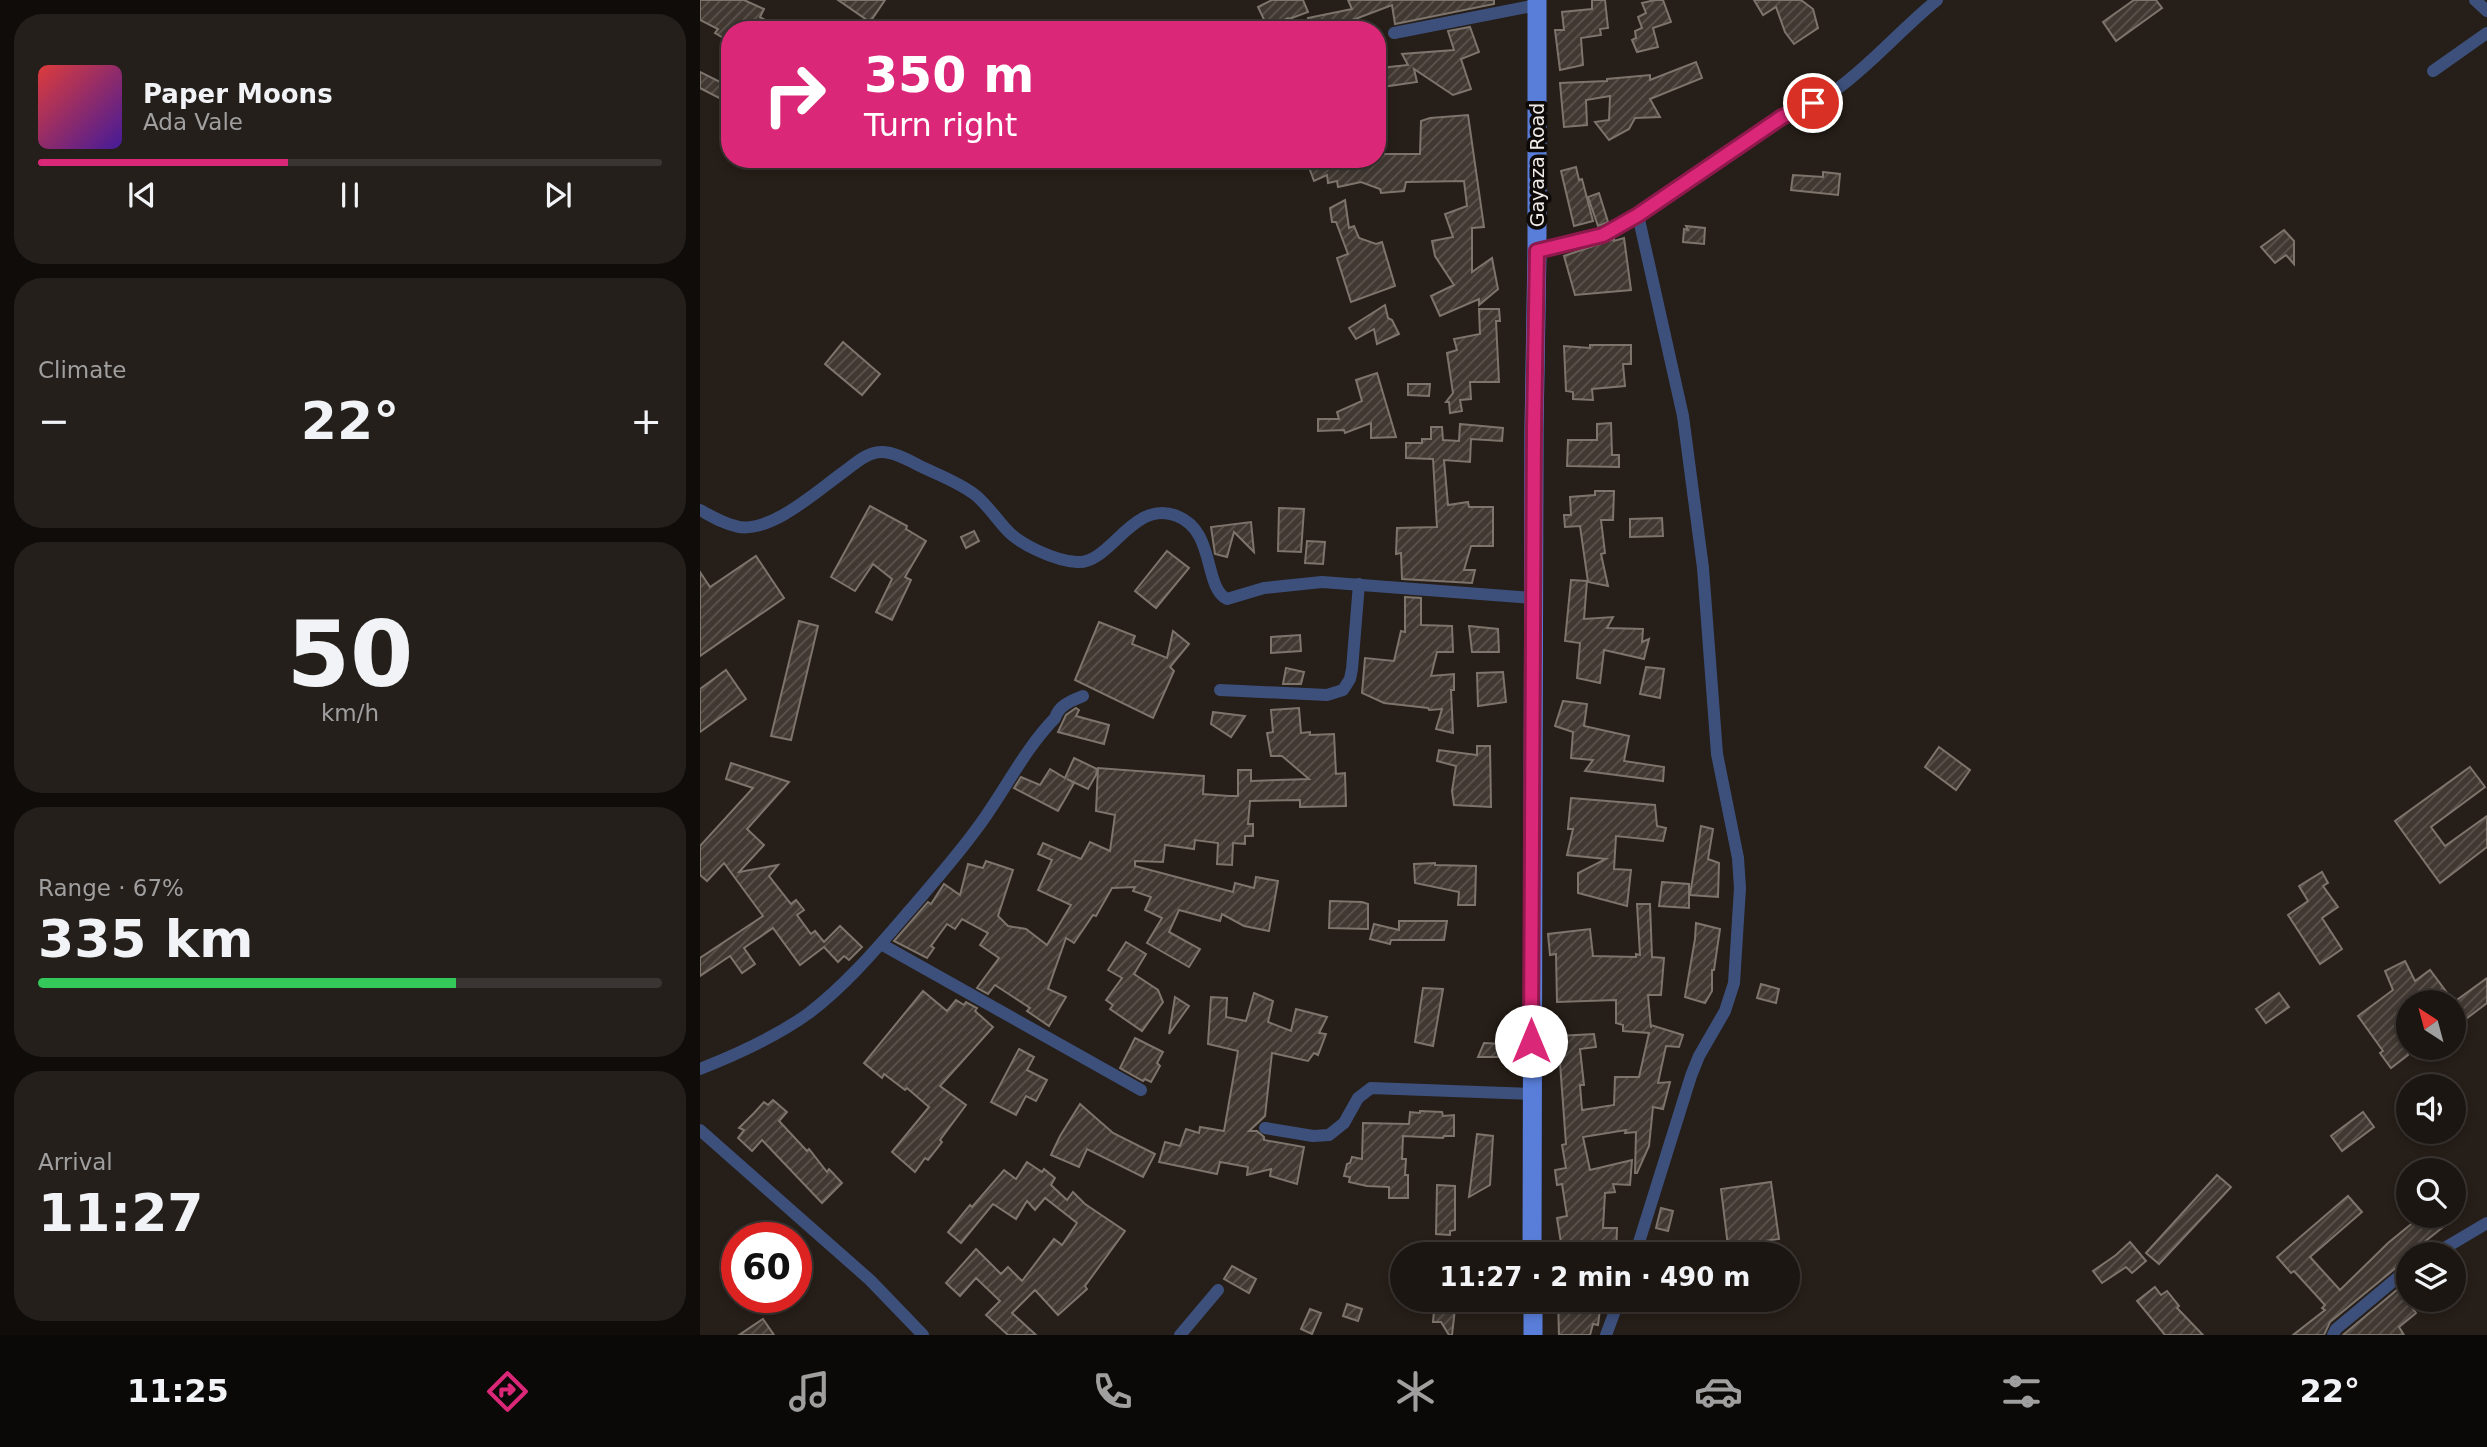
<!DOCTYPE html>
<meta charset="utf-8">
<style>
:root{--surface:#1c1612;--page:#251f1b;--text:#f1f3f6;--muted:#a09f9f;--line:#3a3532;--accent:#db2777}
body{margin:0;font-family:"DejaVu Sans",sans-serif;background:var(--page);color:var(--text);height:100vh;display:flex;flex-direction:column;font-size:26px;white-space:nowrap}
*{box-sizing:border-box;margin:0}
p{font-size:23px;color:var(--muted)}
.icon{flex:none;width:38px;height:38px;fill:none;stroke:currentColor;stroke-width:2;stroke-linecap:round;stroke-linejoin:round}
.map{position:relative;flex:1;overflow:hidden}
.sheet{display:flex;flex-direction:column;gap:14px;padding:14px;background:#0f0c0a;width:700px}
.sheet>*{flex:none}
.banner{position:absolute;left:21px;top:21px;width:665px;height:147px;border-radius:28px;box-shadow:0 4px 10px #0003,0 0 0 2px var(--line);background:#db2777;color:#fff;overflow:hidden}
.needle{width:46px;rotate:324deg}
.buttons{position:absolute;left:1696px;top:990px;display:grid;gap:14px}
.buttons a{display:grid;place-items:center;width:70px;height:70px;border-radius:50%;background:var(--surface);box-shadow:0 4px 10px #0003,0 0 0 2px var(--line);font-size:35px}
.speed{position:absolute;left:21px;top:1222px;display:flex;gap:14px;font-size:35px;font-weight:700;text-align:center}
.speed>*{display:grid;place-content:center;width:91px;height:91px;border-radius:50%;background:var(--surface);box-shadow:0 4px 10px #0003,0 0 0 2px var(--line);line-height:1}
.speed .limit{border:10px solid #d22;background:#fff;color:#111}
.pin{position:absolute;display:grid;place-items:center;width:60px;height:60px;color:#fff;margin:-30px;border:4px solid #fff;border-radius:50%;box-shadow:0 2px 7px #0007}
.me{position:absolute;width:77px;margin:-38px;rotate:0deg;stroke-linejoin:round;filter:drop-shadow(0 0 5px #0008)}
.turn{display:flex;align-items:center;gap:24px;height:147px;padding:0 28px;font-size:32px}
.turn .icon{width:91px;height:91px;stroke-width:2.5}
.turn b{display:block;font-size:49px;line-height:60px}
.big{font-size:52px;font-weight:700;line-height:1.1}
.sheet .tile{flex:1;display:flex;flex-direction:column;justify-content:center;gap:10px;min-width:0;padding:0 24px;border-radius:28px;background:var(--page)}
.sheet .dial{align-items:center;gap:0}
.dial b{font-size:91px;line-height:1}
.song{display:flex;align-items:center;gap:21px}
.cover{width:84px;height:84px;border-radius:10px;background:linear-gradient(135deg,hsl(0 70% 55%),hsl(260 70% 35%))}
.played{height:7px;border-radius:4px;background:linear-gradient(90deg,var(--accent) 40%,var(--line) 40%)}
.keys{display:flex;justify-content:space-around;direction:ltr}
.heat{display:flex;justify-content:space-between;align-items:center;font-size:38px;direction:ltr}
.charge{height:10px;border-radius:5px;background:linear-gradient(90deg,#34c759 67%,var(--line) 0)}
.trip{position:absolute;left:690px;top:1242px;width:410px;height:70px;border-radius:35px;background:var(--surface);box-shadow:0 4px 10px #0003,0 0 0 2px var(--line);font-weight:700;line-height:70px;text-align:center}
.tabs{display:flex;height:112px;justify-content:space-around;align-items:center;background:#0b0907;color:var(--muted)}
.tabs .icon{width:49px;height:49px}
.tabs .selected{color:var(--accent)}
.tabs b{font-size:32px;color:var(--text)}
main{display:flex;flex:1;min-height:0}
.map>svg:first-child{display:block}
.building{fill:url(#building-hatch);stroke:#7d746c;stroke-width:2}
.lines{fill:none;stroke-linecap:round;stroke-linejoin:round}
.street{stroke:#3d507c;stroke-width:12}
.primary{stroke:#597ed9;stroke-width:19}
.route-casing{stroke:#8e194d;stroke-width:18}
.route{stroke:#db2777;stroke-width:12}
.labels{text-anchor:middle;stroke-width:7;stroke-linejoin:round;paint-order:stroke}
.street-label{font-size:19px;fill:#f0ebe6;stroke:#0c0907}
</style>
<main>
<section class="sheet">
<div class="tile">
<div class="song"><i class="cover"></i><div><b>Paper Moons</b><p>Ada Vale</p></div></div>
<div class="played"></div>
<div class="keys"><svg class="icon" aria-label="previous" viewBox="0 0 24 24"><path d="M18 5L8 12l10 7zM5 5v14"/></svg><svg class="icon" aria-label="pause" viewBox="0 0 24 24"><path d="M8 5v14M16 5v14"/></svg><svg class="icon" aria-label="next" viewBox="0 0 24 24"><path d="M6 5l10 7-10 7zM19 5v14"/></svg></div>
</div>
<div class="tile"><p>Climate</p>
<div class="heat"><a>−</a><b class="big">22°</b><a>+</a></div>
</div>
<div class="tile dial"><b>50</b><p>km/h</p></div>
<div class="tile"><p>Range · 67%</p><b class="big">335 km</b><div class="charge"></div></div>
<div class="tile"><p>Arrival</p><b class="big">11:27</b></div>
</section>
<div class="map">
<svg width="1787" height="1335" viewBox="0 0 1787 1335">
<defs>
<pattern id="building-hatch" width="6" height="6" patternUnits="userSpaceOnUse" patternTransform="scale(1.75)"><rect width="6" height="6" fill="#403831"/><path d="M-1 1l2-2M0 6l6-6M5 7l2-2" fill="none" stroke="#5c554f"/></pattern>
</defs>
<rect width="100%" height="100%" fill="#261e18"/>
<!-- building -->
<g class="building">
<polygon points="0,0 44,0 64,9 60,17 82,30 30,30 30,42 15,33 18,29 0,20"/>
<polygon points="138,0 185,0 170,22"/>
<polygon points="572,0 603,0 608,12 589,19 588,18 568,28 558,7"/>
<polygon points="648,0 794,0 794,4 695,24 692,5 650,21 652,30 611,30 608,18 652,9"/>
<polygon points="892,0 905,0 908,28 900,29 901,35 881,38 883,65 860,70 855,30 864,30 862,12 892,9"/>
<polygon points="955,0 963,0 971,22 953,28 958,47 937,52 932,40 936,38 935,31 942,28 938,17 946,13 942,3"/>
<polygon points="1054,0 1101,0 1113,9 1118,28 1094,44 1085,32 1076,7 1063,15"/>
<polygon points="1434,0 1456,0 1462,8 1416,41 1403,22"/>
<polygon points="770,27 779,52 761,59 771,89 753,95 714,69 717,82 682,87 680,68 708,65 702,54 754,50 748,31"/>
<polygon points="996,62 1002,78 950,99 960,117 935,118 929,129 909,140 895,122 909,120 910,96 886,100 887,125 864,127 860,83 907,81 907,79 950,75 950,80"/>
<polygon points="0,72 28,86 21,99 0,88"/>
<polygon points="768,115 784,227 772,228 772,272 792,258 798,289 779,305 779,299 740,316 731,296 754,285 735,256 732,241 753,237 745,214 767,206 764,181 706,182 704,191 681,193 680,189 661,182 638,187 637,181 628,183 627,175 614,181 606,159 677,159 677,154 720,154 721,121 730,118"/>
<polygon points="876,167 879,180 882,179 893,221 874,226 861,171"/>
<polygon points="1123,172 1140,174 1138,195 1091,190 1093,175 1123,177"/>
<polygon points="899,193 908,222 898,226 888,197"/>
<polygon points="645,200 649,228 654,226 659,238 676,244 682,242 695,286 651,302 637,258 648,254 636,222 632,222 630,208"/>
<polygon points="986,226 1005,228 1004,244 983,242 984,229 988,230"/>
<polygon points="1584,230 1594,241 1594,264 1586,255 1575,263 1561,247"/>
<polygon points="924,238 931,290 875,295 864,256 914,239 914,241"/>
<polygon points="685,305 688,318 692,320 699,334 677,344 674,329 656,339 649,328"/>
<polygon points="779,309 799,309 800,321 796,321 799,382 770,382 771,399 760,400 762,411 750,413 749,402 746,402 753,393 747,353 757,350 754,339 780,334"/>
<polygon points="143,342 180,374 162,395 125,364"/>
<polygon points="890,345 931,345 931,364 923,364 925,386 892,389 893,400 873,399 873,392 866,391 864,346 890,348"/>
<polygon points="677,373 696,437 671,438 671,423 645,433 644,430 618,431 618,419 639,419 637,412 662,401 656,380"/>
<polygon points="708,384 730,384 729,396 708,395"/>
<polygon points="911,423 912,455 919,455 919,467 867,466 868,440 897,440 897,424"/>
<polygon points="760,424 803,428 802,441 771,439 770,462 744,460 748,505 768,502 769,507 793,507 793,546 771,546 764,570 775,570 772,583 702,579 701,553 696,554 697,528 737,527 733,459 706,458 706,443 722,443 722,439 731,439 731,427 742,427 743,440 759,441"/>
<polygon points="895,491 914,491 913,520 901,520 905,553 901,554 908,586 888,582 880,526 865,527 864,515 871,515 870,497 895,495"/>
<polygon points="170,506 207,526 206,529 226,541 205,577 211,580 192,620 176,612 192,579 173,564 155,591 131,577"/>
<polygon points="579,508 604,509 601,552 578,551"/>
<polygon points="962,518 963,536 930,537 930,519"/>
<polygon points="551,522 554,552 534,532 527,557 515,554 511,527"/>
<polygon points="274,531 279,541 266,548 261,537"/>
<polygon points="607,541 625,542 623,564 605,563"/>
<polygon points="467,551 489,568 456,608 435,591"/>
<polygon points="56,556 84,598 0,656 0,572 10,587"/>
<polygon points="871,580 887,581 884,619 913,617 907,628 943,629 942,642 949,639 944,659 904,650 900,683 877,678 880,643 865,641"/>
<polygon points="705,597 721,598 721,625 752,626 753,652 737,652 731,676 754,674 754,690 751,690 753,733 736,729 742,709 729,710 728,708 684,703 662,693 665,658 694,661 701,631 705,632"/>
<polygon points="99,621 118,626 91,740 71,736"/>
<polygon points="399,622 435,636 432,644 467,658 473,631 489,644 470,667 474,671 453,718 375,680"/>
<polygon points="769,626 798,629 799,652 772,652"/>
<polygon points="600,635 601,651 571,653 571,637"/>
<polygon points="946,667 964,669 960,698 940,694"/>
<polygon points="586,668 604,672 601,684 583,684"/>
<polygon points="26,670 46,699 0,732 0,689"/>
<polygon points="803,672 806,702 778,706 777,673"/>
<polygon points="863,701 887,704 884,726 929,736 924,761 964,767 963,781 885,771 893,760 871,758 873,732 855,726"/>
<polygon points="376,708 379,710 376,716 409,725 404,744 358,732 366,715"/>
<polygon points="599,708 601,733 610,732 610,735 634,734 636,774 645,773 646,806 600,807 600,800 550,801 548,824 553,824 553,836 545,836 545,844 533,843 532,865 517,864 518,843 495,840 494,849 465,845 463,862 435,861 435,866 533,892 535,883 554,888 556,877 578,881 569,931 544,926 522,914 520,921 479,910 469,932 500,949 489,967 447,943 462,918 445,910 451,897 433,891 435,887 412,888 396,916 393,915 374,943 366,938 348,989 366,997 349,1026 327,1011 330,1008 295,985 288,994 277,988 299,958 280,945 288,933 262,919 255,929 247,924 231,946 234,948 227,958 194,941 228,902 231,904 244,884 260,895 268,864 283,868 286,861 313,870 298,916 308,926 326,929 347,945 371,905 338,890 352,860 338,854 343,843 381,859 390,842 410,851 415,815 396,811 398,768 504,776 503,794 529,796 538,796 538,770 551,770 551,781 609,779 582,756 571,756 567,733 573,732 571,710"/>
<polygon points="513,712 545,716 531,737 511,724"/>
<polygon points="777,746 790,746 791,807 754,805 752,791 756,766 737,761 739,750 777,755"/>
<polygon points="1239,747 1270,770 1256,790 1225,767"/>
<polygon points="374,758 397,769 396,775 388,789 367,779 374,783 358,811 314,788 321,777 340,785 350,769 365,778"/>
<polygon points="31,763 89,782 47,829 64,845 39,872 78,865 69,876 91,904 96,900 104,910 97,915 111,934 115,931 124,942 140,926 162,947 149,960 144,956 138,962 124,947 100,965 73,928 44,948 55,964 42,973 30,956 0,976 0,958 63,916 24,863 7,881 0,875 0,846 53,788 26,779"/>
<polygon points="1770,767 1785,787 1731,827 1745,846 1787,816 1787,847 1740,883 1695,821"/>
<polygon points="871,798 955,805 957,826 966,828 963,841 916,836 914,869 931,870 927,906 878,893 878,873 906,859 867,855 873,829 868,829"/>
<polygon points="1001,826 1013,829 1008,859 1019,863 1018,897 990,895"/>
<polygon points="735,863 735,865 776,866 775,905 758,905 759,892 715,883 714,864"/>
<polygon points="1622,872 1628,883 1623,886 1638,907 1622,918 1642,949 1620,964 1588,915 1608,901 1599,886"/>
<polygon points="962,882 989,884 989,908 959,906"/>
<polygon points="630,901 662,902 668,904 668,929 629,928"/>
<polygon points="937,904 950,904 952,957 964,958 961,995 948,995 951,1028 951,1025 983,1035 979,1047 966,1046 958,1083 970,1082 963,1109 953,1107 949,1146 937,1173 935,1173 936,1132 925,1133 926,1130 883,1137 890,1170 932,1160 930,1185 913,1184 915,1192 905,1193 903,1228 917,1228 916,1255 863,1255 857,1218 867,1216 862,1184 857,1185 855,1170 866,1168 862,1145 866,1144 858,1036 894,1034 896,1047 880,1049 884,1085 880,1085 882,1110 914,1105 915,1077 939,1077 949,1033 923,1031 923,1025 916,1023 916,1000 857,1002 856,954 850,955 848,934 890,929 893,956 936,957 936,954 940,955"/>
<polygon points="699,921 747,921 744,940 691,940 690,944 670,939 674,924 699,930"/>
<polygon points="996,923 1020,929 1014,970 1012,970 1012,991 1005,1003 985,997 995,939"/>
<polygon points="426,942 446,954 434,974 458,990 463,1002 442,1031 410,1009 413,1005 406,1000 422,978 408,970"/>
<polygon points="1705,961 1715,981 1730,970 1754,1002 1787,978 1787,1003 1754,1028 1754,1003 1708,1003 1708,1055 1691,1068 1680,1053 1683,1051 1658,1016 1693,990 1685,971"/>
<polygon points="1061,984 1079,989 1076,1003 1057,998"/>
<polygon points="723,988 743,989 733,1046 715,1042"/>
<polygon points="223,991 247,1011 256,1000 264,1005 266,1002 277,1008 275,1011 293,1027 240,1086 266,1105 240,1140 242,1142 228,1160 225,1158 215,1172 192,1152 229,1107 207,1088 205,1090 184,1074 182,1078 164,1063"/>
<polygon points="554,993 573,1001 568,1022 591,1031 596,1009 627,1017 619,1033 626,1034 618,1055 614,1053 608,1061 572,1053 565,1116 549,1131 557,1131 564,1137 564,1140 604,1147 597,1184 570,1176 571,1169 547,1175 548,1167 520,1162 517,1174 459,1162 465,1142 480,1146 486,1129 499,1133 500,1127 524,1131 538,1051 508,1044 511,997 527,998 526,1017 546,1021"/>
<polygon points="1579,993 1589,1007 1566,1023 1556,1009"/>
<polygon points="475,997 489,1006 469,1034"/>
<polygon points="435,1038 463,1052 457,1063 460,1066 451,1082 445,1079 443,1081 420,1068"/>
<polygon points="784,1043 802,1044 802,1057 778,1057"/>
<polygon points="319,1049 334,1057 327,1070 347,1080 336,1101 326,1096 316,1115 291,1102"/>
<polygon points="73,1100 87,1112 79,1121 107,1151 109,1149 127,1172 129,1169 142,1183 122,1203 62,1140 52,1151 38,1138 44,1130 39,1128 54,1113 64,1102 68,1105"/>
<polygon points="380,1104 413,1133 455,1154 443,1177 387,1149 379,1167 351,1155 360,1136"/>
<polygon points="720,1111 742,1112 743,1116 754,1115 754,1136 744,1136 743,1138 703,1136 702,1159 706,1159 705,1175 708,1175 708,1198 689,1198 689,1187 667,1186 649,1182 650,1177 644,1176 647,1164 650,1163 652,1157 662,1159 663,1123 709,1124 710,1112 720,1113"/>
<polygon points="1663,1112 1674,1127 1642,1151 1631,1136"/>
<polygon points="777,1134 793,1136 790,1185 769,1197"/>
<polygon points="327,1162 342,1172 344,1169 355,1178 351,1185 367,1200 373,1192 385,1204 425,1231 385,1286 387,1289 358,1315 335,1290 312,1313 336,1335 308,1335 286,1315 300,1301 276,1278 260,1296 246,1283 276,1249 301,1274 308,1267 322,1281 354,1239 362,1245 377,1223 345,1198 335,1210 327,1201 316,1219 293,1204 261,1243 248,1232 270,1205 272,1207 304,1170 316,1179"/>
<polygon points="1517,1175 1531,1187 1459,1264 1446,1253"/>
<polygon points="1071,1182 1079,1239 1028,1246 1021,1189"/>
<polygon points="737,1185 755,1186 755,1230 750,1231 750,1235 736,1234"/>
<polygon points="1648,1196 1662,1212 1610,1257 1640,1290 1688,1243 1721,1216 1757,1216 1708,1255 1703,1262 1630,1322 1624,1335 1593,1335 1625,1310 1622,1308 1625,1305 1594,1271 1591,1273 1577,1257"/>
<polygon points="961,1208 973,1211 968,1231 956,1228"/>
<polygon points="1430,1242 1446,1261 1432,1273 1426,1267 1402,1283 1393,1271 1416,1255"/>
<polygon points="532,1266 556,1279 549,1293 524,1279"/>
<polygon points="1455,1287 1461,1295 1467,1291 1479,1306 1477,1308 1503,1335 1465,1335 1437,1301"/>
<polygon points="1698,1289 1716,1313 1699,1327 1704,1335 1643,1335"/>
<polygon points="735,1300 756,1300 752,1335 749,1335 741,1322 733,1322"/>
<polygon points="891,1300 891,1304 901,1302 898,1325 893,1324 890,1335 859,1335 858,1301"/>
<polygon points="647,1304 662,1309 658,1321 643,1316"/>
<polygon points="610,1309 621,1313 612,1334 601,1329"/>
<polygon points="63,1319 74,1335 39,1335"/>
</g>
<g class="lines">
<!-- street -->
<g class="street">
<polyline points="1775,0 1787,11"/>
<polyline points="694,33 837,5"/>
<polyline points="1733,71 1787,33"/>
<path d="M837,251C867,245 895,239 923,225C976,191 1027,153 1079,119C1098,107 1119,102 1137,89C1173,63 1202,28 1237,0"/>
<path d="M0,510C13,517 24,524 39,527C73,532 118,490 145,471C156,463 167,452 182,452C195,452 210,461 222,467C239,475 258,482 274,494C286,503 295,517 306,529C320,545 356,561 377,562C410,565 433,498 477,516C516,531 503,587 527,599L564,588L622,582L833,598"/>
<polyline points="520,690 627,695 643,690 650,679 652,669 659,584"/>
<polyline points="181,944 441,1090"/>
<path d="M0,1069C38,1054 76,1037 109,1013C147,984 179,946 210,910C233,883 257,856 278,827C305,791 323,751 355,718C359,705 371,701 383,696"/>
<polyline points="565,1128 613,1136 629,1135 644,1123 658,1098 671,1088 831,1094"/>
<polyline points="0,1130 170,1280 223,1335"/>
<polyline points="935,1255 991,1076 999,1056 1025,1011 1034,983 1040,888 1038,858 1017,754 1003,568 983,416 938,215"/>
<polyline points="1733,1255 1787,1223"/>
<polyline points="480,1335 518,1290"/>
<polyline points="906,1335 919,1300"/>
<polyline points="1633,1335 1636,1329 1708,1269"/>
</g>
<!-- primary -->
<g class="primary">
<polyline points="832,1255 834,429 837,251 837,0"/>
<polyline points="833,1300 833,1335"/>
</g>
</g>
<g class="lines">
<!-- route casing -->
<g class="route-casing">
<polyline id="route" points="831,1041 834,429 837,251 903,235 938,215 1082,117 1113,103"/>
</g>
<!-- route -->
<use href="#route" class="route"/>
</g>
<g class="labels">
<!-- street labels -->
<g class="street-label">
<text transform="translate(837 165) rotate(-90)" y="7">Gayaza Road</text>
</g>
</g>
</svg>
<div class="buttons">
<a><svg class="needle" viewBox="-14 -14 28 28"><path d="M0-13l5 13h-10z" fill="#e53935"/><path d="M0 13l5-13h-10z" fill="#a09f9f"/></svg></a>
<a><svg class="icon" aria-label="sound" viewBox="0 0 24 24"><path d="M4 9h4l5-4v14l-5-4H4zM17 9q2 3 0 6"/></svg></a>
<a><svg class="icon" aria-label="search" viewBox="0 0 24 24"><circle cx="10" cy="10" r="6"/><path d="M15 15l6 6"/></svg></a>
<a><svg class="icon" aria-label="layers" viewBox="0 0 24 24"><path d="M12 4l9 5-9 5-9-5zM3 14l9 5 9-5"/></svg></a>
</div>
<div class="speed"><div class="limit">60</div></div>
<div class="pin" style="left:1113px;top:103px;background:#d93025"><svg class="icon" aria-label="arrive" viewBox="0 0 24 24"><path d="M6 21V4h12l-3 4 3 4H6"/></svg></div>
<svg class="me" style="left:831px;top:1041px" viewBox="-20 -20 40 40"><circle r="19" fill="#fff"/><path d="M0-13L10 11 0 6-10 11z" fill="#db2777"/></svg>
<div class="trip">11:27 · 2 min · 490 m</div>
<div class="banner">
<div class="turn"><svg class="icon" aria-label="right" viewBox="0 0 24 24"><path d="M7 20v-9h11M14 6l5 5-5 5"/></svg><div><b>350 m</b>Turn right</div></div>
</div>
</div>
</main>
<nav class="tabs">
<b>11:25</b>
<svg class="icon selected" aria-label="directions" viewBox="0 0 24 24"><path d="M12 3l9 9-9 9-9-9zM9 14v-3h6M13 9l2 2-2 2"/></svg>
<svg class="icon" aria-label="music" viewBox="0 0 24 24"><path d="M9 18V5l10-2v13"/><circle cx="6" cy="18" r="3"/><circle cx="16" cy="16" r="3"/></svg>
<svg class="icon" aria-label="phone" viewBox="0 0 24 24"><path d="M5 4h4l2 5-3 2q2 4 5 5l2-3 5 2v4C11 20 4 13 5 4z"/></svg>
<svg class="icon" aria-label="climate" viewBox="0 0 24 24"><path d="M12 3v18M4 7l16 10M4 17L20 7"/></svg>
<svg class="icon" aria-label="car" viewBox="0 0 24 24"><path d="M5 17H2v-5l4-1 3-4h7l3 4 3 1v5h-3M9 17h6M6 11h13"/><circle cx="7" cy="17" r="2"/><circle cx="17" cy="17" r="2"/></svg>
<svg class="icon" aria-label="filters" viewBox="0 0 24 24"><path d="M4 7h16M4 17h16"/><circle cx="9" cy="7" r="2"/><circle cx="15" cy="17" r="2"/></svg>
<b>22°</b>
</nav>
